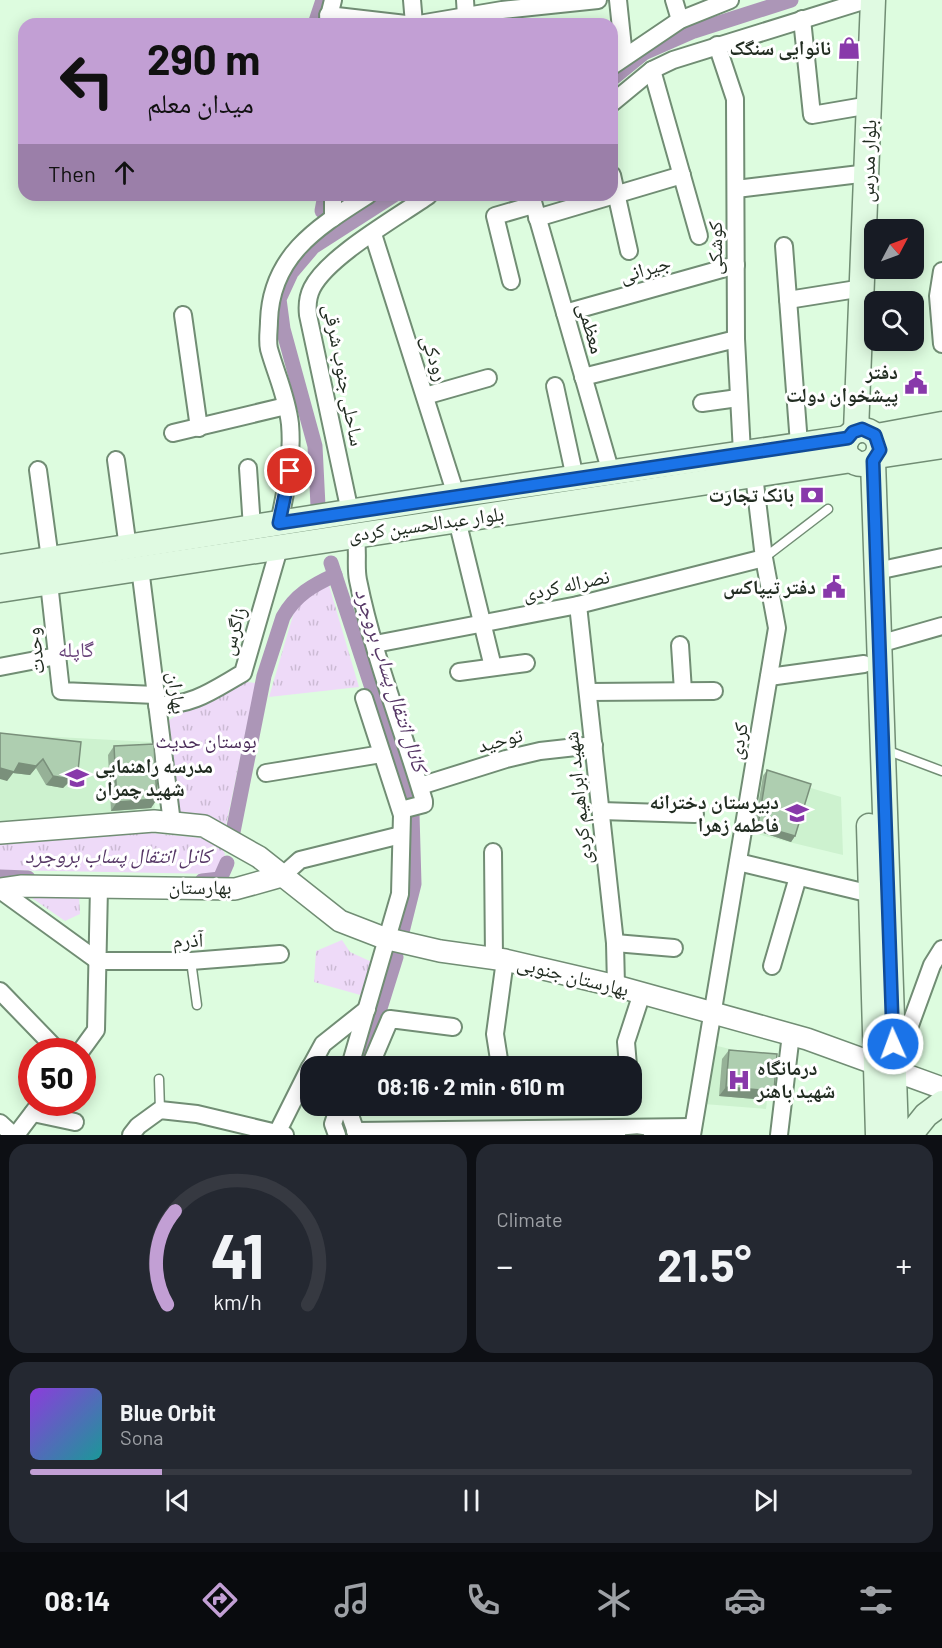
<!DOCTYPE html>
<meta charset="utf-8">
<style>
:root{--surface:#171b24;--page:#242831;--text:#f1f3f6;--muted:#9ea1a6;--line:#363941;--accent:#c29fd4}
body{margin:0;font-family:Barlow,"Noto Naskh Arabic",sans-serif;background:var(--page);color:var(--text);height:100vh;display:flex;flex-direction:column;font-size:22px;white-space:nowrap}
*{box-sizing:border-box;margin:0}
p{font-size:20px;color:var(--muted)}
.icon{flex:none;width:33px;height:33px;fill:none;stroke:currentColor;stroke-width:2;stroke-linecap:round;stroke-linejoin:round}
.map{position:relative;height:1135px;overflow:hidden}
.side{display:flex;flex-direction:column;gap:9px;padding:9px;background:#0d0f14;flex:1}
.side>*{flex:none}
.hud{position:absolute;left:18px;top:18px;width:600px;height:183px;border-radius:18px;box-shadow:0 3px 15px #0003;background:#c29fd4;color:#111;overflow:hidden}
.needle{width:39px;rotate:49deg}
.buttons{position:absolute;left:864px;top:219px;display:grid;gap:12px}
.buttons a{display:grid;place-items:center;width:60px;height:60px;border-radius:12px;background:var(--surface);box-shadow:0 3px 15px #0003;font-size:30px}
.speed{position:absolute;left:18px;top:1038px;display:flex;gap:12px;font-size:30px;font-weight:700;text-align:center}
.speed>*{display:grid;place-content:center;width:78px;height:78px;border-radius:50%;background:var(--surface);box-shadow:0 3px 15px #0003;line-height:1}
.speed .limit{border:9px solid #d22;background:#fff;color:#111}
.pin{position:absolute;display:grid;place-items:center;width:51px;height:51px;color:#fff;margin:-26px;border:3px solid #fff;border-radius:50%;box-shadow:0 2px 6px #0007}
.me{position:absolute;width:66px;margin:-33px;rotate:358deg;stroke-linejoin:round;filter:drop-shadow(0 0 4px #0008)}
.turn{display:flex;align-items:center;gap:21px;height:126px;padding:0 30px;font-size:27px}
.turn .icon{width:78px;height:78px;stroke-width:2.5}
.turn b{display:block;font-size:42px;line-height:51px}
.then{display:flex;align-items:center;height:57px;padding:0 30px;background:#0003;gap:12px;font-size:22px}
.big{font-size:45px;font-weight:700;line-height:1.1}
.side .tile{flex:1;display:flex;flex-direction:column;justify-content:center;gap:9px;min-width:0;padding:0 21px;border-radius:18px;background:var(--page)}
.side .dial{align-items:center;gap:0}
.dial svg{height:156px;overflow:visible;fill:none;stroke:var(--line);stroke-width:7;stroke-linecap:round;text-anchor:middle}
.dial text{fill:var(--text);stroke:none}
.song{display:flex;align-items:center;gap:18px}
.cover{width:72px;height:72px;border-radius:9px;background:linear-gradient(135deg,hsl(270 70% 55%),hsl(180 70% 35%))}
.played{height:6px;border-radius:3px;background:linear-gradient(90deg,var(--accent) 15%,var(--line) 15%)}
.keys{display:flex;justify-content:space-around;direction:ltr}
.heat{display:flex;justify-content:space-between;align-items:center;font-size:33px;direction:ltr}
.side .tiles{flex:1;display:grid;gap:9px;grid-template-columns:1fr 1fr}
.tile:last-child{grid-column:span 2}
.trip{position:absolute;left:300px;top:1056px;width:342px;height:60px;border-radius:18px;background:var(--surface);box-shadow:0 3px 15px #0003;font-weight:700;line-height:60px;text-align:center}
.dock{display:flex;height:96px;justify-content:space-around;align-items:center;background:#090b0e;color:var(--muted)}
.dock .icon{width:42px;height:42px}
.dock .on{color:var(--accent)}
.dock b{font-size:27px;color:var(--text)}
.map>svg:first-child{display:block}
.built{fill:#cdf2cf}
.grass{fill:url(#grass-tufts)}
.lines{fill:none;stroke-linecap:round;stroke-linejoin:round}
.canal{stroke:#ac96b7;stroke-width:15}
.service-casing{stroke:#718d74;stroke-width:11}
.minor-casing{stroke:#718d74;stroke-width:20}
.tertiary-casing{stroke:#718d74;stroke-width:24}
.secondary-casing{stroke:#718d74;stroke-width:27}
.service{stroke:#fff;stroke-width:8}
.minor{stroke:#fff;stroke-width:16}
.tertiary{stroke:#fff;stroke-width:21}
.secondary{stroke:#e0fae2;stroke-width:24}
.wall{fill:#96b197}
.shaded-wall{fill:#7a907b}
.building{fill:#aeceb0;stroke:#7a907b;stroke-width:1.5}
.route-casing{stroke:#114b97;stroke-width:15}
.route{stroke:#1a73e8;stroke-width:10}
.labels{text-anchor:middle;stroke-width:6;stroke-linejoin:round;paint-order:stroke}
.poi-label{font-size:20px;font-weight:bold;fill:#212c21;stroke:#fff;text-anchor:end}
.street-label{font-size:20px;fill:#212c21;stroke:#fff}
.park-label{font-size:20px;fill:#492b58;stroke:#fff}
.neighbourhood-label{font-size:21px;fill:#674179;stroke:#fff}
.water-label{font-size:21px;font-style:italic;fill:#563766;stroke:#fff}
</style>
<div class="map">
<svg width="942" height="1135" viewBox="0 0 942 1135">
<defs>
<pattern id="grass-tufts" width="24" height="20" patternUnits="userSpaceOnUse" patternTransform="scale(1.5)"><rect width="24" height="20" fill="#eedaf8"/><path d="M3 7l-1-3M5 7V3M7 7l1-3M15 17l-1-3M17 17v-4M19 17l1-3" fill="none" stroke="#ccbbd4"/></pattern>
</defs>
<rect width="100%" height="100%" fill="#ddfcdf"/>
<!-- built -->
<g class="built">
<polygon points="0,734 151,742 155,813 0,822"/>
<polygon points="760,773 841,797 843,855 748,832"/>
<polygon points="713,1045 772,1059 766,1109 704,1104"/>
</g>
<!-- grass -->
<g class="grass">
<polygon points="328,582 359,687 269,697 294,612 305,595"/>
<polygon points="238,681 256,683 226,825 179,815 167,721"/>
<polygon points="151,833 202,838 220,845 225,854 217,874 0,870 0,843"/>
<polygon points="26,894 79,895 80,914 65,921"/>
<polygon points="342,940 350,952 374,963 364,996 314,982 316,951"/>
</g>
<g class="lines">
<!-- canal -->
<g class="canal">
<polyline points="315,24 323,0"/>
<polyline points="612,79 644,53 694,31 791,0"/>
<polyline points="322,211 325,195"/>
<polyline points="318,506 315,446 283,329 279,299 291,273 313,247 394,195"/>
<polyline points="331,563 408,798"/>
<path d="M233,832L264,676L283,617C295,595 313,585 335,575"/>
<polyline points="0,877 28,878"/>
<polyline points="202,881 220,879 227,863"/>
<polyline points="402,932 414,884 412,814"/>
<polyline points="362,1066 396,957"/>
</g>
<!-- service casing -->
<g class="service-casing">
<g id="service">
<polyline points="764,558 828,509"/>
<polyline points="886,750 942,771"/>
<polyline points="191,961 197,1005"/>
<polyline points="159,1079 160,1110"/>
</g>
</g>
<!-- minor casing -->
<g class="minor-casing">
<g id="minor">
<polyline points="412,0 414,24"/>
<polyline points="465,0 466,16"/>
<polyline points="618,0 624,57"/>
<polyline points="674,0 680,20"/>
<polyline points="328,15 406,24"/>
<polyline points="802,19 812,115 870,105"/>
<polyline points="327,24 333,0"/>
<polyline points="419,24 502,10 598,0"/>
<polyline points="717,45 735,99 736,339 742,453"/>
<polyline points="612,66 680,20 730,0"/>
<polyline points="652,70 699,236"/>
<polyline points="612,103 652,70 673,60 866,0"/>
<polyline points="612,175 629,251"/>
<polyline points="736,189 868,173"/>
<polyline points="531,195 611,473"/>
<polyline points="333,218 333,195"/>
<polyline points="537,218 682,175"/>
<polyline points="373,234 456,495"/>
<polyline points="784,246 799,444"/>
<polyline points="942,271 938,296 942,344"/>
<polyline points="511,281 495,216 533,205"/>
<polyline points="788,300 863,288"/>
<polyline points="565,313 736,265"/>
<polyline points="183,315 199,428"/>
<polyline points="583,377 736,339"/>
<polyline points="555,386 575,478"/>
<polyline points="425,396 488,378"/>
<polyline points="702,403 738,398"/>
<polyline points="173,433 286,406"/>
<polyline points="116,460 128,548"/>
<polyline points="248,468 252,528"/>
<polyline points="38,470 50,559"/>
<path d="M350,512L308,315C307,306 308,296 312,288C328,256 398,217 429,195"/>
<polyline points="457,520 493,667"/>
<path d="M279,523C286,490 293,458 290,424C287,397 276,374 269,349C267,340 269,330 269,321C271,255 318,227 368,195"/>
<path d="M355,534C359,550 355,565 358,580C373,655 402,727 424,801V804L401,810"/>
<polyline points="140,568 172,823"/>
<polyline points="877,571 942,557"/>
<polyline points="49,583 61,691 156,695"/>
<polyline points="578,605 615,943 616,986"/>
<polyline points="375,644 578,605 764,558"/>
<polyline points="879,644 942,626"/>
<polyline points="680,645 683,691"/>
<polyline points="0,667 57,656"/>
<polyline points="459,672 526,663"/>
<polyline points="769,677 864,664"/>
<polyline points="588,692 714,691"/>
<path d="M157,705C193,706 213,690 243,673L280,545"/>
<polyline points="266,773 382,754"/>
<polyline points="420,786 506,759 540,751 594,745"/>
<polyline points="601,811 695,814"/>
<polyline points="493,852 494,958"/>
<polyline points="738,862 871,894"/>
<polyline points="282,876 300,860 401,835"/>
<polyline points="0,890 98,961 191,961 280,954"/>
<polyline points="615,943 674,948"/>
<polyline points="772,966 798,877"/>
<polyline points="0,991 59,1052"/>
<polyline points="80,1052 96,1030 99,887"/>
<polyline points="897,1061 932,965 942,949"/>
<polyline points="311,1066 323,1044 367,1009"/>
<polyline points="350,1066 400,894 402,815 364,698"/>
<polyline points="370,1066 390,1019 453,1027"/>
<polyline points="500,1066 495,1034 505,960"/>
<polyline points="544,1066 545,1066"/>
<polyline points="628,1066 626,1042 642,993"/>
<polyline points="354,1106 350,1115 357,1135"/>
<polyline points="33,1113 75,1122"/>
<polyline points="0,1123 13,1135"/>
<polyline points="355,1131 693,1127"/>
<polyline points="277,1133 310,1067"/>
<polyline points="16,1135 41,1102"/>
<polyline points="131,1135 138,1126 160,1110 197,1114 285,1135"/>
<polyline points="337,1135 333,1124 339,1106"/>
<polyline points="692,1135 777,628 764,558 754,475"/>
<polyline points="779,1135 791,1034"/>
</g>
</g>
<!-- tertiary casing -->
<g class="tertiary-casing">
<g id="tertiary">
<polyline points="0,833 154,821 204,826 259,857 340,921 384,938 440,951 505,960 616,986 807,1039 942,1088"/>
<polyline points="0,889 22,886 235,889 282,876"/>
</g>
</g>
<!-- secondary casing -->
<g class="secondary-casing">
<g id="secondary">
<circle cx="862" cy="447" r="17"/>
<polyline points="856,431 873,0"/>
<polyline points="877,436 942,424"/>
<polyline points="877,456 942,446"/>
<polyline points="873,461 896,1135"/>
<polyline points="0,567 456,495 848,438"/>
<polyline points="0,590 852,460"/>
<polyline points="869,826 878,1135"/>
<polyline points="910,1135 926,1115 942,1103"/>
</g>
</g>
<!-- service -->
<use href="#service" class="service"/>
<!-- minor -->
<use href="#minor" class="minor"/>
<!-- tertiary -->
<use href="#tertiary" class="tertiary"/>
<!-- secondary -->
<use href="#secondary" class="secondary"/>
</g>
<!-- wall -->
<g class="wall">
<polygon points="0,733 78,771 71,780 63,788 46,785 36,768 30,775 13,773 7,781"/>
<polygon points="114,746 157,799 151,808 111,811 108,755"/>
<polygon points="767,770 795,836 791,842 754,830 763,776"/>
<polygon points="729,1050 767,1100 719,1096 722,1059"/>
</g>
<!-- shaded-wall -->
<g class="shaded-wall">
<polygon points="43,759 30,775 13,773 7,781 0,779 0,768 19,763"/>
<polygon points="78,771 71,780 63,788 46,785 53,776"/>
<polygon points="157,799 151,808 111,811 117,802"/>
<polygon points="758,825 795,836 791,842 754,830"/>
<polygon points="726,1087 774,1091 767,1100 719,1096"/>
</g>
<!-- building -->
<g class="building">
<polygon points="0,733 81,742 78,771 70,779 53,776 43,759 36,766 19,763 14,772 0,768"/>
<polygon points="154,744 157,799 117,802 114,746"/>
<polygon points="767,770 811,784 795,836 758,825"/>
<polygon points="729,1050 777,1054 774,1091 726,1087"/>
<polygon points="637,1134 644,1135 625,1135"/>
</g>
<g class="lines">
<!-- route casing -->
<g class="route-casing">
<polyline id="route" points="290,471 279,523 848,438 853,432 862,429 875,435 880,450 873,461 893,1044"/>
</g>
<!-- route -->
<use href="#route" class="route"/>
</g>
<!-- icons -->
<defs>
<g id="shop-bare" transform="scale(1.8)"><path d="M-5-2.5h2.3a2.7 3.5 0 0 1 5.4 0H5L5.5 6h-11ZM-1.5-2.5h3a1.5 2.3 0 0 0-3 0Z" fill="#8839aa" stroke="#fff" stroke-width="2.5" paint-order="stroke"/></g>
<g id="civic-bare" transform="scale(1.8)"><path d="M-.6-6.5H3V-4.5H.6V-3L4-1V1h2V6H-6V1h2V-1L-.6-3ZM-1.2 2.5V6h2.4V2.5Z" fill="#8839aa" stroke="#fff" stroke-width="2.5" paint-order="stroke"/></g>
<g id="bank-bare" transform="scale(1.8)"><path d="M-6-4H6V4H-6ZM0-2.3a2.3 2.3 0 1 0 0 4.6a2.3 2.3 0 1 0 0-4.6Z" fill="#8839aa" stroke="#fff" stroke-width="2.5" paint-order="stroke"/></g>
<g id="school-bare" transform="scale(1.8)"><path d="M0-5L7-2L0 1L-7-2ZM-4 1L0 2.5L4 1V4Q0 6-4 4Z" fill="#8839aa" stroke="#fff" stroke-width="2.5" paint-order="stroke"/></g>
<g id="hospital-bare" transform="scale(1.8)"><path d="M-5-5h3v3.5h4V-5h3V5h-3V1.5h-4V5h-3Z" fill="#8839aa" stroke="#fff" stroke-width="2.5" paint-order="stroke"/></g>
</defs>
<g fill-rule="evenodd">
<use href="#shop-bare" x="849" y="48"/>
<use href="#civic-bare" x="916" y="383"/>
<use href="#bank-bare" x="812" y="495"/>
<use href="#civic-bare" x="834" y="587"/>
<use href="#school-bare" x="77" y="778"/>
<use href="#school-bare" x="797" y="813"/>
<use href="#hospital-bare" x="739" y="1080"/>
</g>
<g class="labels">
<!-- poi labels -->
<g class="poi-label">
<text x="831" y="55">نانوایی سنگک</text>
<text x="898" y="379">دفتر<tspan x="898" dy="23">پیشخوان دولت</tspan></text>
<text x="794" y="502">بانک تجارت</text>
<text x="816" y="594">دفتر تیپاکس</text>
<text x="95" y="773" text-anchor="start">مدرسه راهنمایی<tspan x="95" dy="23">شهید چمران</tspan></text>
<text x="779" y="809">دبیرستان دخترانه<tspan x="779" dy="23">فاطمه زهرا</tspan></text>
<text x="757" y="1075" text-anchor="start">درمانگاه<tspan x="757" dy="23">شهید باهنر</tspan></text>
</g>
<!-- street labels -->
<g class="street-label">
<text transform="translate(868 161) rotate(-88)" y="7">بلوار مدرس</text>
<text transform="translate(715 248) rotate(-90)" y="7">کوشکی</text>
<text transform="translate(645 269) rotate(-16)" y="7">جیرانی</text>
<text transform="translate(591 328) rotate(74)" y="7">معظمی</text>
<text transform="translate(435 358) rotate(72)" y="7">رودکی</text>
<text transform="translate(344 375) rotate(79)" y="7">ساحلی جنوب شرقی</text>
<text transform="translate(426 524) rotate(-8)" y="7">بلوار عبدالحسین کردی</text>
<text transform="translate(566 585) rotate(-12)" y="7">نصراله کردی</text>
<text transform="translate(233 631) rotate(-74)" y="7">زاگرس</text>
<text transform="translate(35 651) rotate(-97)" y="7">وحدت</text>
<text transform="translate(177 693) rotate(83)" y="7">بهاران</text>
<text transform="translate(500 740) rotate(-15)" y="7">توحید</text>
<text transform="translate(738 741) rotate(-80)" y="7">کردی</text>
<text transform="translate(578 798) rotate(-96)" y="7">شهید ابراهیم کردی</text>
<text x="200" y="894">بهارستان</text>
<text transform="translate(188 940) rotate(-2)" y="7">آذرم</text>
<text transform="translate(573 976) rotate(14)" y="7">بهارستان جنوبی</text>
</g>
<!-- park labels -->
<g class="park-label">
<text x="206" y="748">بوستان حدیث</text>
</g>
<!-- neighbourhood labels -->
<g class="neighbourhood-label">
<text x="76" y="657">گاپله</text>
</g>
<!-- water labels -->
<g class="water-label">
<text transform="translate(391 680) rotate(72)" y="7">کانال انتقال پساب بروجرد</text>
<text x="118" y="863">کانل انتقال پساب بروجرد</text>
</g>
</g>
</svg>
<div class="buttons">
<a><svg class="needle" viewBox="-14 -14 28 28"><path d="M0-13l5 13h-10z" fill="#e53935"/><path d="M0 13l5-13h-10z" fill="#9ea1a6"/></svg></a>
<a><svg class="icon" aria-label="search" viewBox="0 0 24 24"><circle cx="10" cy="10" r="6"/><path d="M15 15l6 6"/></svg></a>
</div>
<div class="speed"><div class="limit">50</div></div>
<div class="pin" style="left:290px;top:471px;background:#d93025"><svg class="icon" aria-label="arrive" viewBox="0 0 24 24"><path d="M6 21V4h12l-3 4 3 4H6"/></svg></div>
<svg class="me" style="left:893px;top:1044px" viewBox="-20 -20 40 40"><circle r="17" fill="#1a73e8" stroke="#fff" stroke-width="3"/><path d="M0-11L8 9 0 5-8 9z" fill="#fff"/></svg>
<div class="trip">08:16 · 2 min · 610 m</div>
<div class="hud">
<div class="turn"><svg class="icon" aria-label="left" viewBox="0 0 24 24"><path d="M17 20v-9H6M10 6l-5 5 5 5"/></svg><div><b>290 m</b>میدان معلم</div></div>
<div class="then">Then<svg class="icon" aria-label="ahead" viewBox="0 0 24 24"><path d="M12 20V5M6 11l6-6 6 6"/></svg></div>
</div>
</div>
<section class="side">
<div class="tiles">
<div class="tile dial"><svg viewBox="0 0 100 80">
<path d="M14 69A42 42 0 1 1 86 69"/>
<path d="M14 69A42 42 0 0 1 18 21" stroke="#c29fd4"/>
<text x="50" y="56" font-size="32" font-weight="700">41</text>
<text x="50" y="72" font-size="11">km/h</text>
</svg></div>
<div class="tile"><p>Climate</p>
<div class="heat"><a>−</a><b class="big">21.5°</b><a>+</a></div>
</div>
<div class="tile">
<div class="song"><i class="cover"></i><div><b>Blue Orbit</b><p>Sona</p></div></div>
<div class="played"></div>
<div class="keys"><svg class="icon" aria-label="previous" viewBox="0 0 24 24"><path d="M18 5L8 12l10 7zM5 5v14"/></svg><svg class="icon" aria-label="pause" viewBox="0 0 24 24"><path d="M8 5v14M16 5v14"/></svg><svg class="icon" aria-label="next" viewBox="0 0 24 24"><path d="M6 5l10 7-10 7zM19 5v14"/></svg></div>
</div>
</div>
</section>
<nav class="dock">
<b>08:14</b>
<svg class="icon on" aria-label="directions" viewBox="0 0 24 24"><path d="M12 3l9 9-9 9-9-9zM9 14v-3h6M13 9l2 2-2 2"/></svg>
<svg class="icon" aria-label="music" viewBox="0 0 24 24"><path d="M9 18V5l10-2v13"/><circle cx="6" cy="18" r="3"/><circle cx="16" cy="16" r="3"/></svg>
<svg class="icon" aria-label="phone" viewBox="0 0 24 24"><path d="M5 4h4l2 5-3 2q2 4 5 5l2-3 5 2v4C11 20 4 13 5 4z"/></svg>
<svg class="icon" aria-label="climate" viewBox="0 0 24 24"><path d="M12 3v18M4 7l16 10M4 17L20 7"/></svg>
<svg class="icon" aria-label="car" viewBox="0 0 24 24"><path d="M5 17H2v-5l4-1 3-4h7l3 4 3 1v5h-3M9 17h6M6 11h13"/><circle cx="7" cy="17" r="2"/><circle cx="17" cy="17" r="2"/></svg>
<svg class="icon" aria-label="filters" viewBox="0 0 24 24"><path d="M4 7h16M4 17h16"/><circle cx="9" cy="7" r="2"/><circle cx="15" cy="17" r="2"/></svg>
</nav>
